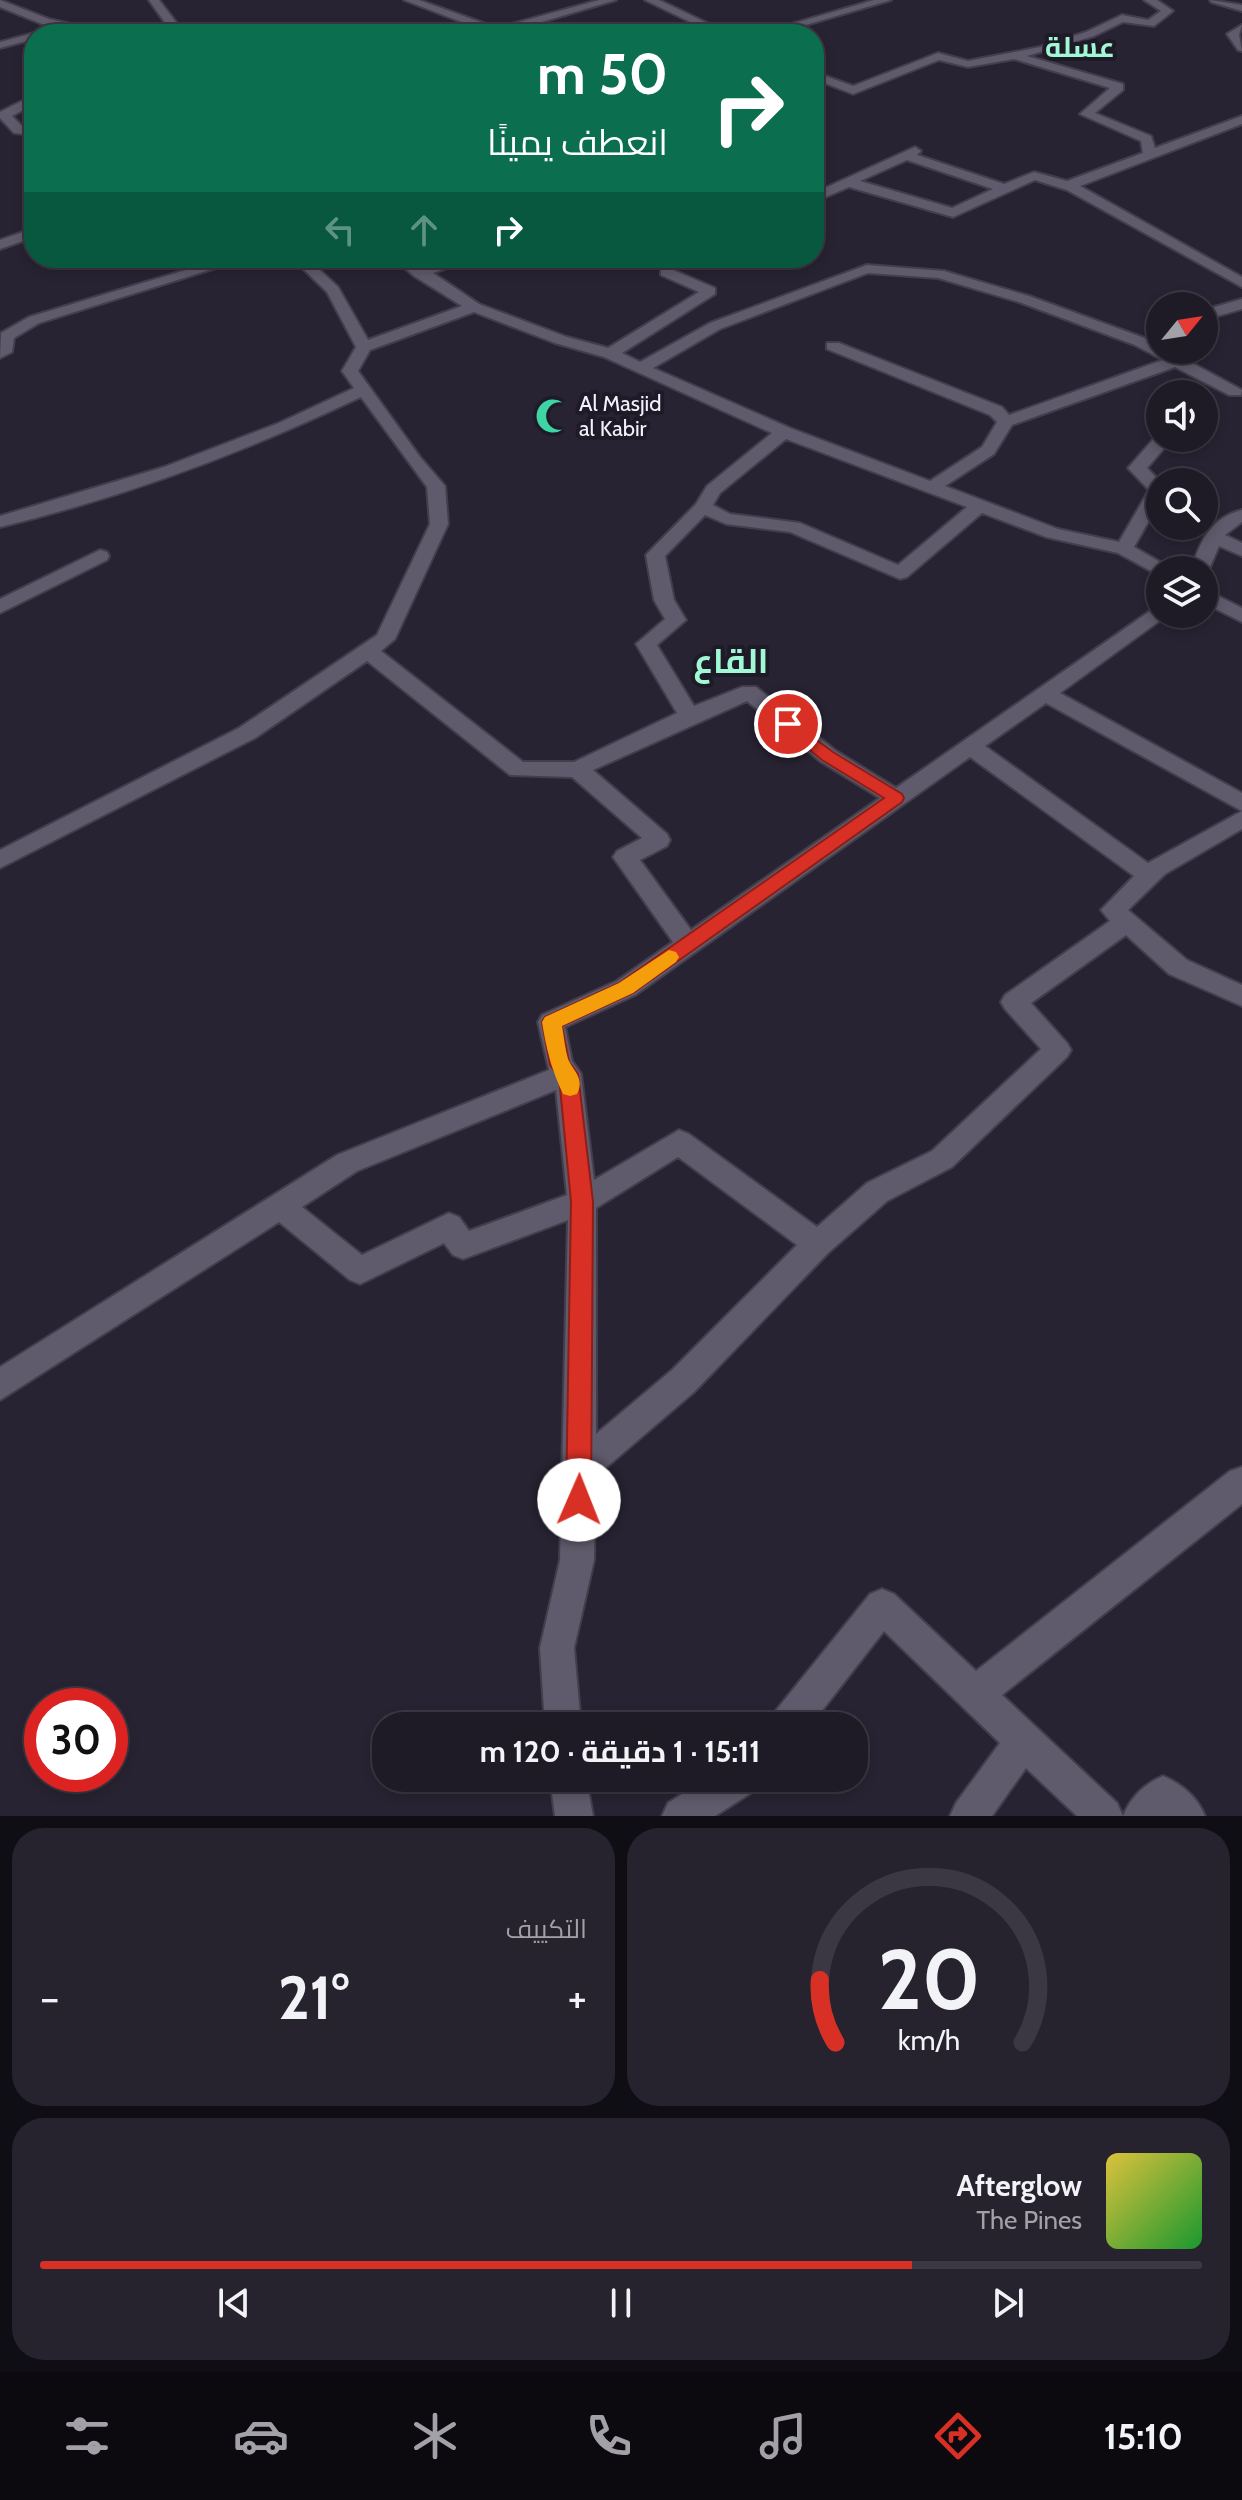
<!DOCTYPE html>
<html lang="ar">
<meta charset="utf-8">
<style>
:root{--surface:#1e1a26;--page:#26232e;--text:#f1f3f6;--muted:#a1a1a7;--line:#3c3843;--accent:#d93025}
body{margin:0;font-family:Cabin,Cairo,sans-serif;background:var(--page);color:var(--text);direction:rtl;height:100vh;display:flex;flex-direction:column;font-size:30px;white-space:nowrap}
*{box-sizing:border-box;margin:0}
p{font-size:26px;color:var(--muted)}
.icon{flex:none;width:44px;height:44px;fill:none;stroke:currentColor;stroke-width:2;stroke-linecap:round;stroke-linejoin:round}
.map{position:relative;height:1816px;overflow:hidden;direction:ltr}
.sheet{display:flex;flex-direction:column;gap:12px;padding:12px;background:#100e15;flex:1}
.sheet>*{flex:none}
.banner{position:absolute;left:24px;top:24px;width:800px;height:244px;border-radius:32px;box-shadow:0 4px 12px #0003,0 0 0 2px var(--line);direction:rtl;background:#0b6e4f;color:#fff;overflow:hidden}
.needle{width:52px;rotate:60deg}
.fabs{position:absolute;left:1146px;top:292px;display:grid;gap:16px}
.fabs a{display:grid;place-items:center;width:72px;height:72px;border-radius:50%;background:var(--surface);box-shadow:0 4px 12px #0003,0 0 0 2px var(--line);font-size:40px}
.speed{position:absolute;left:24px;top:1688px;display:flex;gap:16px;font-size:40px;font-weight:700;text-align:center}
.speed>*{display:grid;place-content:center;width:104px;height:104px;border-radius:50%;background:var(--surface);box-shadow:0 4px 12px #0003,0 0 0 2px var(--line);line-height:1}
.speed .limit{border:12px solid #d22;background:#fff;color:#111}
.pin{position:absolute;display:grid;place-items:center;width:68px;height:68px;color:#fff;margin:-34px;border:4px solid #fff;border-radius:50%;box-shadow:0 2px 8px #0007}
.me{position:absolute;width:88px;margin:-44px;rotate:1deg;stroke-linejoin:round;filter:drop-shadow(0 0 6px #0008)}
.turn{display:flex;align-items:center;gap:28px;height:168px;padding:0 24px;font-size:36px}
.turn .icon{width:104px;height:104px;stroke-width:2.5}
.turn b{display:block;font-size:56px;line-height:68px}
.lanes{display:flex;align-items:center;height:76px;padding:0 24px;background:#0003;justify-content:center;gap:40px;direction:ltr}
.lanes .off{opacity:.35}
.big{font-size:60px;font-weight:700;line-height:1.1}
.sheet .card{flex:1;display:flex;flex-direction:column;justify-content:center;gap:12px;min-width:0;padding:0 28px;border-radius:32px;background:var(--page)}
.sheet .dial{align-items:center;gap:0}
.dial svg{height:208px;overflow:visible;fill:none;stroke:var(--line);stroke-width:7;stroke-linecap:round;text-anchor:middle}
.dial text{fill:var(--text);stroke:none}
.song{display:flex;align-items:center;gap:24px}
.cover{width:96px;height:96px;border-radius:12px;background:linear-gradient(135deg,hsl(50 70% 55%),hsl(130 70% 35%))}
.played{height:8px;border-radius:4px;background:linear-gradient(90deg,var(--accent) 75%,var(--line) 75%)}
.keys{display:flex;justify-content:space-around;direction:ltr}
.heat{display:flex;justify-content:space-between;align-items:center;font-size:44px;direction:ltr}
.sheet .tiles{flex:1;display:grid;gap:12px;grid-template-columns:1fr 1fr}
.card:last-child{grid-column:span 2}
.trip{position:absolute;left:372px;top:1712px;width:496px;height:80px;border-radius:32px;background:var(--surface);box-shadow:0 4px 12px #0003,0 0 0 2px var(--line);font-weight:700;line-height:80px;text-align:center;direction:rtl}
.menu{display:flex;height:128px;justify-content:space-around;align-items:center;background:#0c0a0f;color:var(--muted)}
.menu .icon{width:56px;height:56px}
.menu .active{color:var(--accent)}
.menu b{font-size:36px;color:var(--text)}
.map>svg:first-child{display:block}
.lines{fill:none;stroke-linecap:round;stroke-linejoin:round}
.minor-casing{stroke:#433e4c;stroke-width:4}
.minor{fill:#605b6c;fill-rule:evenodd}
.route{fill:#d93025;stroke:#8d1f18;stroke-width:2}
.slow{fill:#f59e0b}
.labels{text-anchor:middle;stroke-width:8;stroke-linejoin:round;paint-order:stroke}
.far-poi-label{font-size:22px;fill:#f4f1fc;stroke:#1f1a28;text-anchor:start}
.far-district-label{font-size:28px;font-weight:bold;fill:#a0f9d4;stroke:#1f1a28}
.district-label{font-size:34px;font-weight:bold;fill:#a0f9d4;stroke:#1f1a28}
</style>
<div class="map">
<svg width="1242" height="1816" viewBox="0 0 1242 1816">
<rect width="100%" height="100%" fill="#282332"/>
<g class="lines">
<!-- minor casing -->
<g class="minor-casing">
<g id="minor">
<polygon points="0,0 49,19 96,30 91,33 42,24 0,7"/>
<polygon points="149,0 159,0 185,34 173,34"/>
<polygon points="404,0 419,0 497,28 599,0 616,0 508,32 510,34 480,34 485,31"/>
<polygon points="645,0 659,0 730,34 715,34"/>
<polygon points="874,0 891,0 775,34 757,34"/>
<path d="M1144,0H1157L1173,11L1154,26L1123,22L1094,36L1027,56L1123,84V90L1095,113L1151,136L1155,148L1242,116V124L1080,186L1242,277V287L1067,190L1035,180L953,217L849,187L814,202V193L915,147L921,151L917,155L1004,184L1034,172L1067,181L1143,153L1141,141L1080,114L1110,88L1014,59L968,67L939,60L853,94L814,79V72L853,86L938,53L968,61L1040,47L1086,32L1122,15L1148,20L1161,11ZM907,160L993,189L952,208L860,181Z"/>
<polygon points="1210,0 1242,5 1242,11 1211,2"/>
<polygon points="1242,25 1239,35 1242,51 1238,50 1227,34"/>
<polygon points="34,33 38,34 34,34 34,39 0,48 0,42"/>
<polygon points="34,95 34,104 12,116 22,126 34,127 34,135 14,133 0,118 0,112"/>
<polygon points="34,228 34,237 0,249 0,240"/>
<polygon points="226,258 248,258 39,323 14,338 12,352 0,358 1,333 29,317"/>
<path d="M292,258H307L338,287L368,340L462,306L414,276L393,258H410L423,267L452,258H474L433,273L479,304L567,337L608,348L699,292L661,275V269H671L715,288V294L622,353L640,362L710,323L867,265L944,271L1029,296L1147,339L1160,346V350H1168L1242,390L1241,395H1229L1175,367L1012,425L994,454L945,486L1058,529L1119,542L1149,490L1128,468L1158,434L1160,438H1173L1147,468L1161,482L1160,501L1134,547L1167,566L1169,570H1160V576L1118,553L1046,537L982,513L907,577L900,579L790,532L726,524L705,515L665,556L674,600L686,620L657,645L694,706L742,687H756L836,751L896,788L1153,609L1160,607V614H1169L1060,693L1242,793V811L1046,703L985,746L1148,863L1242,811V829L1165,874L1128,910L1187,960L1242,985V1006L1169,974L1126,935L1031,1003L1067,1043L1071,1050L1067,1057L952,1167L887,1201L828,1253L694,1392L595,1477L594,1560L574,1648L581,1726H545L540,1648L560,1560L568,1220L463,1259L453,1255L444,1243L360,1284L350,1280L279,1222L0,1400V1367L337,1155L549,1070L538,1022L542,1015L617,981L673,942L613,857L617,851L642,838L572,777L510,775L367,661L255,738L0,868V850L239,728L377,635L430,524L427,487L361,397C245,452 124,497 0,527V516L164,467L279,423L354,388L342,371L356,347L327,292ZM868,273L938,278L1019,302L1135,345L1163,360L1009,415L1002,407L839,343H827V349L990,415L997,422L982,447L930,481L790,428L653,368L720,329ZM474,312L555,343L604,357L772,433L707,486L696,504L646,555L654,600L665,619L636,644L677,713L574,762H523L381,651L395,639L448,524L445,486L420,457L358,371L370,350ZM786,439L967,507L898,565L800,523L730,514L713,505L720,493ZM747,701L820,761L880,798L691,930L640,860L667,846L670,840L667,834L593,770ZM970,757L1134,876L1101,910L1110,921L1005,995L1001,1002L1005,1009L1041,1049L932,1151L867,1183L817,1227L689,1134L679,1130L594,1180L581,1074L572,1061L565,1027L635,995ZM556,1090L567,1195L469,1231L459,1217L449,1213L362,1255L302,1207L357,1171ZM678,1157L797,1245L672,1370L596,1434V1208Z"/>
<polygon points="1242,299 1242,309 1204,320 1204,310"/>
<path d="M1242,510V522L1225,535L1242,543V556L1219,546L1207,574L1204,575V570H1191C1200,542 1210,518 1242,510Z"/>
<polygon points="100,550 107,552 109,556 107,560 0,613 0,599"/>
<polygon points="1204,589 1242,608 1242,622 1204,603"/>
<polygon points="1242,1467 1242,1504 1002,1695 1117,1803 1123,1816 1077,1816 1026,1768 992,1816 950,1816 956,1803 1000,1743 884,1631 810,1726 769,1726 774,1713 870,1594 882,1589 894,1594 976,1671 1230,1471"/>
<path d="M1163,1776C1182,1784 1197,1797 1205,1816H1123C1131,1797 1144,1784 1163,1776Z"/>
<polygon points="550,1778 586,1778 593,1816 555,1816"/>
<polygon points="707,1778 759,1778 754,1791 715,1816 662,1816 668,1803"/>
</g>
</g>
<!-- minor -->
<use href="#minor" class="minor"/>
</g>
<!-- route -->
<polygon class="route" points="788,719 833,752 902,794 904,798 902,802 633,993 562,1026 569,1062 578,1074 593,1202 591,1500 588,1509 579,1512 570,1509 566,1500 571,1202 559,1077 550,1065 542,1022 545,1017 619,983 884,798 822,760 783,728 783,720"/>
<!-- slow -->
<path class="slow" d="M669,950L676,952L679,957L676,962L633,993L562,1026C564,1037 565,1049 568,1059C573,1071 585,1078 577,1094L570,1096L563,1094C552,1071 546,1048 542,1022L545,1017L619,983Z"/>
<!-- icons -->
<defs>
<g id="mosque-bare" transform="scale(2.76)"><path d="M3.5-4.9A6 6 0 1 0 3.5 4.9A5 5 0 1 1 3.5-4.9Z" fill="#3ed4a3" stroke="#1f1a28" stroke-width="2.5" paint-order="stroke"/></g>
</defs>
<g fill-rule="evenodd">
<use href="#mosque-bare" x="553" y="416"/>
</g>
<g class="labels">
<!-- far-poi labels -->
<g class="far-poi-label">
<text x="579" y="411">Al Masjid<tspan x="579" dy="25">al Kabir</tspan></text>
</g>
<!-- far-district labels -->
<g class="far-district-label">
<text x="1080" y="57">عسلة</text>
</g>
<!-- district labels -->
<g class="district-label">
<text x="731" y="673">القاع</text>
</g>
</g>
</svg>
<div class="fabs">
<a><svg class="needle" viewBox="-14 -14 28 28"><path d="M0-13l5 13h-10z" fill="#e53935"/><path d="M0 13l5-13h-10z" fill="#a1a1a7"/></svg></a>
<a><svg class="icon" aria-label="sound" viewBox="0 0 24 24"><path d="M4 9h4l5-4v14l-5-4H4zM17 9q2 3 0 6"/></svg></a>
<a><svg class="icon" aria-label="search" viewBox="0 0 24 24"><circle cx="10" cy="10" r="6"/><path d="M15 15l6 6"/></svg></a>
<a><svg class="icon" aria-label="layers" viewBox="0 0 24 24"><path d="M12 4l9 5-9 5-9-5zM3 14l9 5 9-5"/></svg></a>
</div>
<div class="speed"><div class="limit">30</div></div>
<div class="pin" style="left:788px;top:724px;background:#d93025"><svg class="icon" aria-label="arrive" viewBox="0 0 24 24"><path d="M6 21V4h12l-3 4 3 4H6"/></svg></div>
<svg class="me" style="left:579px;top:1500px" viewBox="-20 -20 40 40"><circle r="19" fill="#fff"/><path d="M0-13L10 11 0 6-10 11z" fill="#d93025"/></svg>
<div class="trip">15:11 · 1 دقيقة · 120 m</div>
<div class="banner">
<div class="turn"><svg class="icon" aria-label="right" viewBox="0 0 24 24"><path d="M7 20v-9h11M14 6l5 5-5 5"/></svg><div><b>50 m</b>انعطف يمينًا</div></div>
<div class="lanes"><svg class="icon off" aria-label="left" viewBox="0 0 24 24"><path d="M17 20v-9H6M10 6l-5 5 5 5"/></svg><svg class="icon off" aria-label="ahead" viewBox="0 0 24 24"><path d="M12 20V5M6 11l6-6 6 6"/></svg><svg class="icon" aria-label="right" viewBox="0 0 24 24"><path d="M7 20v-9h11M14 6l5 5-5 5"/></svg></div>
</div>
</div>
<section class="sheet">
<div class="tiles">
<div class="card dial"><svg viewBox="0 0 100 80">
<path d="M14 69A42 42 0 1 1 86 69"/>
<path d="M14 69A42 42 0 0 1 8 45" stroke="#d93025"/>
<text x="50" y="56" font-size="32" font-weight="700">20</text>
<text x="50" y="72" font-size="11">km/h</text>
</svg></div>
<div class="card"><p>التكييف</p>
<div class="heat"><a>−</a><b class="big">21°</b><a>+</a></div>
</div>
<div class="card">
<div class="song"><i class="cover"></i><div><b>Afterglow</b><p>The Pines</p></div></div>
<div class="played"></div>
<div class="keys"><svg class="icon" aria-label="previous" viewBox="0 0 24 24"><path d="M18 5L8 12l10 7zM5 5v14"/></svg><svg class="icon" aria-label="pause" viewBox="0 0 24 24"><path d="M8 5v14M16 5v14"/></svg><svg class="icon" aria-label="next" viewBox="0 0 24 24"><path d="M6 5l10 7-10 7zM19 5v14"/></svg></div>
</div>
</div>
</section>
<nav class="menu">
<b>15:10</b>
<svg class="icon active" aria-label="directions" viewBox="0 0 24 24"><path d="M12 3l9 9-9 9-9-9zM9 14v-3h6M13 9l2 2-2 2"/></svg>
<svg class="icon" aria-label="music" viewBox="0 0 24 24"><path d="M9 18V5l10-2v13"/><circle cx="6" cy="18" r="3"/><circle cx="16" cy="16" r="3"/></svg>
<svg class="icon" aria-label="phone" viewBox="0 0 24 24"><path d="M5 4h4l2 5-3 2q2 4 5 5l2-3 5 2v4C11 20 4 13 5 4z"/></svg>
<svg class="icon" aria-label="climate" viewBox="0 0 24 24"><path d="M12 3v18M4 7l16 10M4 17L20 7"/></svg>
<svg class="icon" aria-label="car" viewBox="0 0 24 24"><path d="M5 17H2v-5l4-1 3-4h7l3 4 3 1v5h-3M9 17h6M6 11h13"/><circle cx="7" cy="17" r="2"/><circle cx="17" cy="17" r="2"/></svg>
<svg class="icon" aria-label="filters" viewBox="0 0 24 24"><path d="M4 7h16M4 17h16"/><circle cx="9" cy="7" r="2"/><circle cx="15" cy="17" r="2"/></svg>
</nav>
